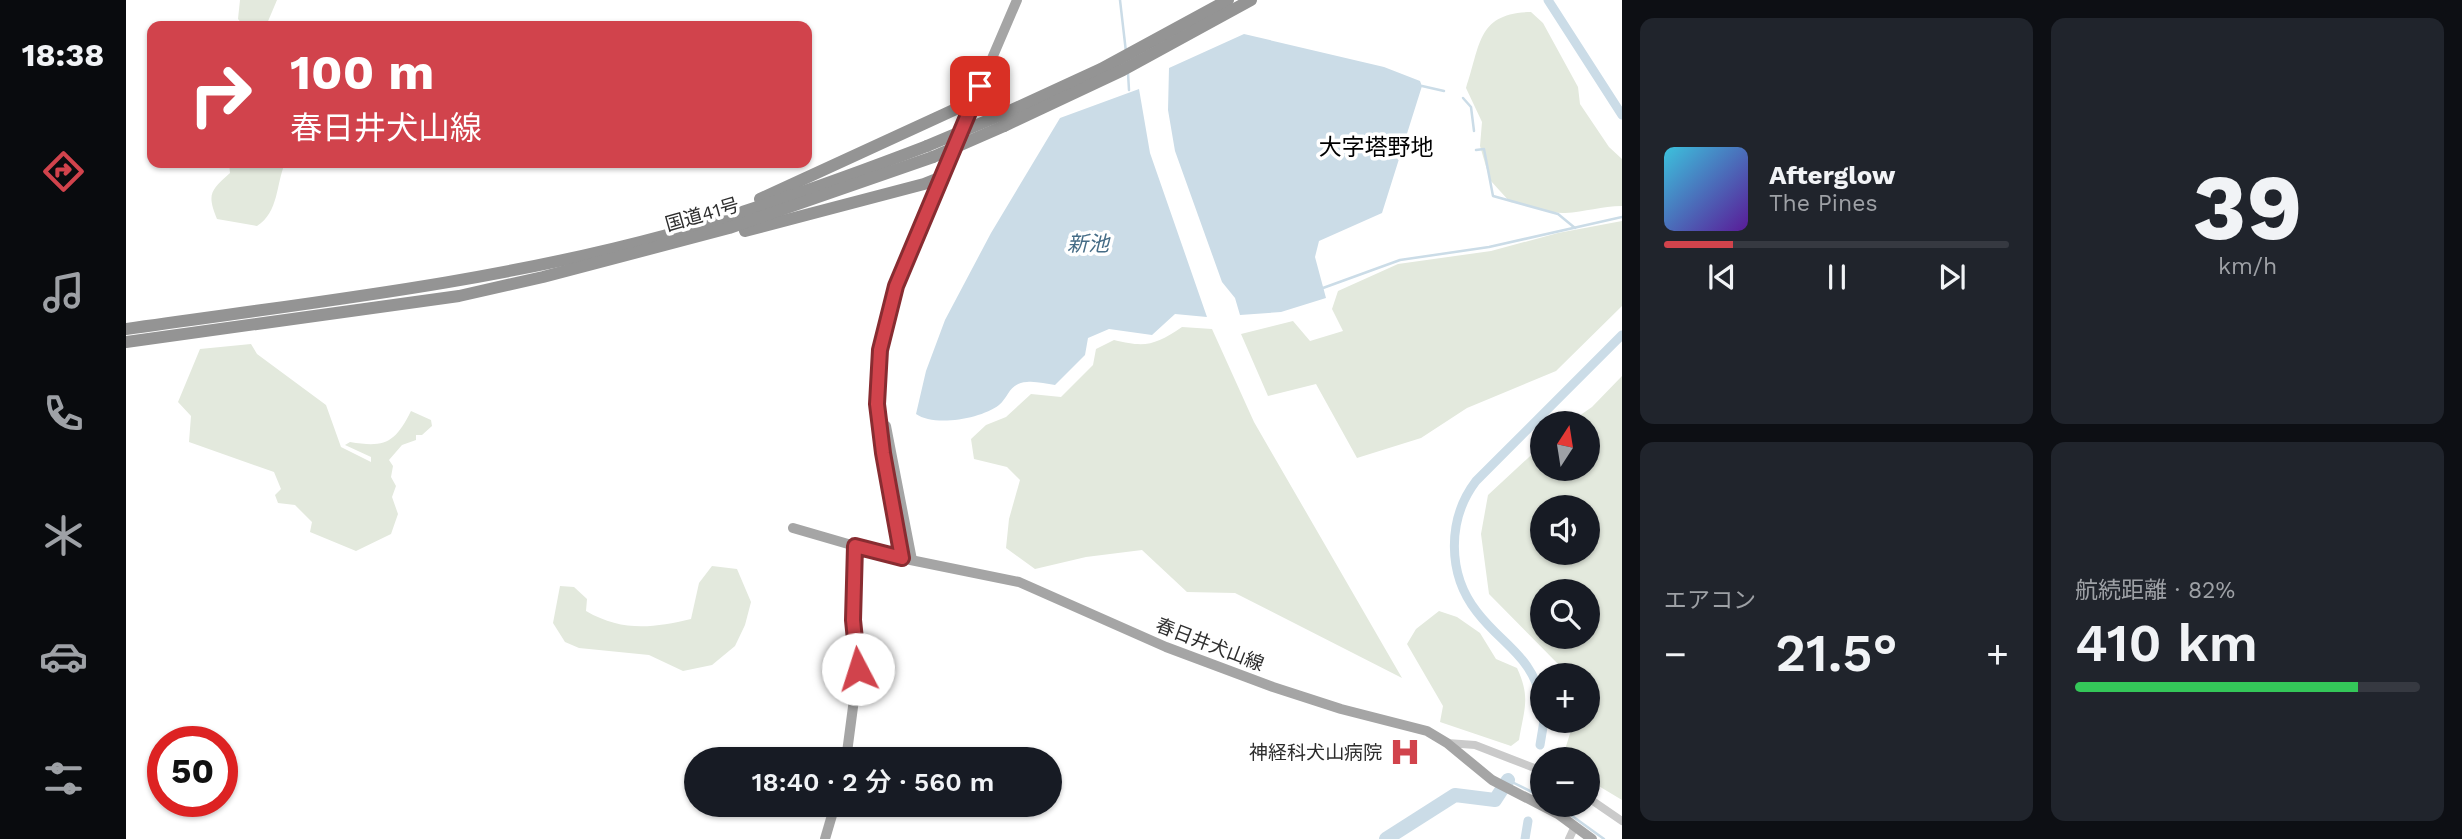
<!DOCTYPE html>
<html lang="ja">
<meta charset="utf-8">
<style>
:root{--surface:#171b24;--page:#20242c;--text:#f1f3f6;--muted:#9ea1a6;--line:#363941;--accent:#d1434c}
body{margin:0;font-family:"Work Sans","Noto Sans JP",sans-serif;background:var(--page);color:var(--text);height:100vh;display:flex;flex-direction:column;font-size:26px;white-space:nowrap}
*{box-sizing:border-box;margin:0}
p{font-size:23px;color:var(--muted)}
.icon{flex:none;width:38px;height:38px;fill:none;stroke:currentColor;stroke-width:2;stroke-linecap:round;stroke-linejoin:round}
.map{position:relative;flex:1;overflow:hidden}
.details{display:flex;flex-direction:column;gap:18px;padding:18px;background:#0d0f14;width:840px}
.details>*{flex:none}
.top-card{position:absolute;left:21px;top:21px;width:665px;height:147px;border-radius:14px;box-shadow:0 2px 5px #0004;background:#d1434c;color:#fff;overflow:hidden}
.needle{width:46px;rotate:12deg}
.controls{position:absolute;left:1404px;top:411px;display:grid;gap:14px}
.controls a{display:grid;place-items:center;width:70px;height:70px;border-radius:50%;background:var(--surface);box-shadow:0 2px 5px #0004;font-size:35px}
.speed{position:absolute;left:21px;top:726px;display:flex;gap:14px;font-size:35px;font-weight:700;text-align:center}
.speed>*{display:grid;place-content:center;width:91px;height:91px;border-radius:50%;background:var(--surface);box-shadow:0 2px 5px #0004;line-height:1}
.speed .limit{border:10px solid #d22;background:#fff;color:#111}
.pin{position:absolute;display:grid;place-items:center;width:60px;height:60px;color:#fff;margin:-30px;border-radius:14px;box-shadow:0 4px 10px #0006}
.me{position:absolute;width:77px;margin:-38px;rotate:355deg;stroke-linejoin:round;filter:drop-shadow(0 0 5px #0008)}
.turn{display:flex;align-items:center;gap:24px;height:147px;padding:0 28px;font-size:32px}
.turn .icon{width:91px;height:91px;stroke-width:2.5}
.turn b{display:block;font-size:49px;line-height:60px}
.big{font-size:52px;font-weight:600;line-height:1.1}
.details .tile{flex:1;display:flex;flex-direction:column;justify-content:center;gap:10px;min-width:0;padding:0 24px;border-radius:14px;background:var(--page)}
.details .dial{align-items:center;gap:0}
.dial b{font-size:91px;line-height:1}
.song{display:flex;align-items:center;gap:21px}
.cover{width:84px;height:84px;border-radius:10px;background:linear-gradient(135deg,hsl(190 70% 55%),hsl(270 70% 35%))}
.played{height:7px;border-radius:4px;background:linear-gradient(90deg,var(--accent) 20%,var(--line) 20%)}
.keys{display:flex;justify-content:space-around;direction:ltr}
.heat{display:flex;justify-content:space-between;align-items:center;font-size:38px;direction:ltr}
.charge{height:10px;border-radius:5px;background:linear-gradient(90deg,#34c759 82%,var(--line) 0)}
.details .tiles{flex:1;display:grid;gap:18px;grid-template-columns:repeat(2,1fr)}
.trip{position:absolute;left:558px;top:747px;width:378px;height:70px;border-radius:35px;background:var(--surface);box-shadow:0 2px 5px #0004;font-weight:600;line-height:70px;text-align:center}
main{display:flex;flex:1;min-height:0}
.menu{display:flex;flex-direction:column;width:126px;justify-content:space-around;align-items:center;background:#090b0e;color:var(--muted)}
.menu .icon{width:49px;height:49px}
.menu .current{color:var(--accent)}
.menu b{font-size:32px;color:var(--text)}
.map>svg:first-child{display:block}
.green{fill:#e3e9dd;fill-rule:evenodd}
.water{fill:#cbdce7}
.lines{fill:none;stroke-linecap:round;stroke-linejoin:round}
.stream{stroke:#cbdce7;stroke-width:2.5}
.canal{stroke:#cbdce7;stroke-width:9}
.river{stroke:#cbdce7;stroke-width:14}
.minor{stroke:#cacaca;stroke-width:8}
.major{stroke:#a5a5a5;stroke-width:10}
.highway{stroke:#949494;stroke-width:12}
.highway-bridge{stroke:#949494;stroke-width:12}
.route-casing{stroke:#882c31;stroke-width:18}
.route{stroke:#d1434c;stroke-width:12}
.labels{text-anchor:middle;stroke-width:7;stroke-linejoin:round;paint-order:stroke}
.street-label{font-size:19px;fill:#2d2d2d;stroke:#fff}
.poi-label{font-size:19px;fill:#2d2d2d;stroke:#fff;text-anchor:end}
.water-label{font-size:21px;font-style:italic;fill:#456c86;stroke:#fff}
.quarter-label{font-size:23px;fill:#000;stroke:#fff}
</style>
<main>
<nav class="menu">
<b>18:38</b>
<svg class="icon current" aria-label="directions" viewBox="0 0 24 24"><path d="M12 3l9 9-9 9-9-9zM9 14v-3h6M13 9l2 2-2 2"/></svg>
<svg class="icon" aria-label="music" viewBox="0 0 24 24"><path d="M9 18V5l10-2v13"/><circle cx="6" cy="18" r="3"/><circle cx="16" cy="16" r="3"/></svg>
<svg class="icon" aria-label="phone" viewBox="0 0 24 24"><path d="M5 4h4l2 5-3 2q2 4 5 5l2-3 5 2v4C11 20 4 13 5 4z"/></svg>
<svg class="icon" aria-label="climate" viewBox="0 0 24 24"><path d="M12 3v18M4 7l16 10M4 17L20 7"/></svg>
<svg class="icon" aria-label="car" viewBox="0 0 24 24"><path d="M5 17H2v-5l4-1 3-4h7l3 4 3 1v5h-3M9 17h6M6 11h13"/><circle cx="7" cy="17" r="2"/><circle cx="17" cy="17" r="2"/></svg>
<svg class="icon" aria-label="filters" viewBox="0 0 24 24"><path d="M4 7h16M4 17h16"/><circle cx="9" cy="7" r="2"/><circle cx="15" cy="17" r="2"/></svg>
</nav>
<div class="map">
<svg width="1496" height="839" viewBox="0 0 1496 839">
<rect width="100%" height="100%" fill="#fff"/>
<!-- green -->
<g class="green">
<polygon points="114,0 151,0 140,26 118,26 112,19"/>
<path d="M1405,12L1417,23L1452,87L1454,104L1483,147L1496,159V206C1476,206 1459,212 1439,213C1424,214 1401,204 1384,202L1364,180L1354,146L1356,122L1340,88C1355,44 1351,13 1405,12Z"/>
<path d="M103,163H159C150,184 153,212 131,226L91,219C81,194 84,191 104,173Z"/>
<polygon points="1496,221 1496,306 1430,371 1341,408 1295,438 1231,458 1190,384 1142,396 1115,334 1167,321 1184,341 1217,331 1206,309 1212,291 1272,264 1365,251 1432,233"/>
<path d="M1056,327L1086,329L1128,422L1276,678L1109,593L1061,592L1016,550L960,557L909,569L880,548L883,519L894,480L881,467L848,459L845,439L860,425L880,417L905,394L935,397L967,365L970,349L988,340C1020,348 1029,345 1056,327Z"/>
<path d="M125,344L131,354L200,405L215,447L245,462V457L219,445L224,442C259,448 269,443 285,411L305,420L306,426L296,435H290V440L276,445L263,460L267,466L265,477L270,486L266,497L272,514L265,534L230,551L184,532L186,522L169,505L152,503L149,495L155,489L148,472L63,442L65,416L52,402L74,349Z"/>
<path d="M1496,376V800L1461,779V760L1436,759L1448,721H1461V676L1436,675L1432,664L1363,594L1355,534L1362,495L1416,445V469H1461V424L1443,423L1466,407ZM1416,508H1461V553H1416ZM1416,592H1461V637H1416Z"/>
<path d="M586,566L611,569L625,602L619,625L609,646L586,665L557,671L523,655L453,648L439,642L427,623L434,586L448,587L461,599L460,611C496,632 527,628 565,619L573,583Z"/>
<path d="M1313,611L1331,617L1354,633L1370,659L1391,668C1405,698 1398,709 1393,740L1385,746L1314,722L1317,706L1281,644L1290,629Z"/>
</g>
<!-- water -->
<g class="water">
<polygon points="1118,34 1258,67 1294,81 1296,86 1256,213 1193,241 1189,257 1200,298 1155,312 1114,315 1109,298 1096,282 1049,151 1042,110 1043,68"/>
<path d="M1013,89L1024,153L1081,317L1049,314L1026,335L983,329L962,338L959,355L929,385C920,384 910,381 901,382C883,383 883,397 873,405C855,419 808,427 790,414L800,371L819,320L865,233L934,118Z"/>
</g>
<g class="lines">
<!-- stream -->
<g class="stream">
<polyline points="994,0 1000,52"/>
<polyline points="1002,73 1003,90"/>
<polyline points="1296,86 1318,91"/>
<polyline points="1337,98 1345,107 1348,131"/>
<polyline points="1350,150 1358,149 1367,196 1432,214 1449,228"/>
<polyline points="1197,288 1274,260 1363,247 1496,217"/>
<polyline points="1382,780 1416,797"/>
<polyline points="1431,805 1478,839"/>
</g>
<!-- canal -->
<g class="canal">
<polyline points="1422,0 1496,115"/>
<path d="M1416,703C1407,656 1377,646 1351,612C1321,574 1321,519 1350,481L1496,335"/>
<polyline points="1414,745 1418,721"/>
<polyline points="1399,839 1402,821"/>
</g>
<!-- river -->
<polyline class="river" points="1260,839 1329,795 1369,800 1382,780"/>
<!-- minor -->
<g class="minor">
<polyline points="1321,743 1349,745 1416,771"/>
<polyline points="1461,797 1496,821"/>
<polyline points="1443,839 1449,826"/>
</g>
<!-- major -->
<g class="major">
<polyline points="760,426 786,560"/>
<polyline points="667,528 760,555 893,582 1040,647 1147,687 1215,709 1301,731 1321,743 1366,780 1432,814 1466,839"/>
<path d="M776,558C766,494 740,414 754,349C761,316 772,282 784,250L891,0"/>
<polyline points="720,760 732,669 727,620 729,546"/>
<polyline points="699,839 709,805"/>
</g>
<!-- highway -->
<g class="highway">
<polyline points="877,114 975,69 1102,0"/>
<polyline points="878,126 997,70 1125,0"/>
<polyline points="634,199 832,108 843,111"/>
<polyline points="619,231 798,184 818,176"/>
<path d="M0,329C181,303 364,283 541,235C630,210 715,179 801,146"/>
<polyline points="0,342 333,296 417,277 603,228 807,157"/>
</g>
<!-- highway-bridge -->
<g class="highway-bridge">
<polyline points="801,146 877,114"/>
<polyline points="807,157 878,126"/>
</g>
</g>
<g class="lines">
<!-- route casing -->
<g class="route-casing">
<polyline id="route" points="732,669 727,620 729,546 776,558 757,453 751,404 754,350 770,286 854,86"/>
</g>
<!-- route -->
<use href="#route" class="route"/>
</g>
<!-- icons -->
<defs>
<g id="hospital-bare" transform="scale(2.415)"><path d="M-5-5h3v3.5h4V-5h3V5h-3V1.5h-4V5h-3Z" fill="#d1434c" stroke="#fff" stroke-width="2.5" paint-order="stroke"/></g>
</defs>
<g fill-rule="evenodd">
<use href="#hospital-bare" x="1279" y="752"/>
</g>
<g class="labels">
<!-- street labels -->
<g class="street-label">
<text transform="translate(576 214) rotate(-16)" y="7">国道41号</text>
<text transform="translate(1084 644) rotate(21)" y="7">春日井犬山線</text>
</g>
<!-- poi labels -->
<g class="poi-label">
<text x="1256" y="759">神経科犬山病院</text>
</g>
<!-- water labels -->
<g class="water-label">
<text x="962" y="251">新池</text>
</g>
<!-- quarter labels -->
<g class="quarter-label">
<text x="1250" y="155">大字塔野地</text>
</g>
</g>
</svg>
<div class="controls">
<a><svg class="needle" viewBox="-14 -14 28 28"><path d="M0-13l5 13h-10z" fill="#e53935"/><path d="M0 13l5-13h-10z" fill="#9ea1a6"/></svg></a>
<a><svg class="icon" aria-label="sound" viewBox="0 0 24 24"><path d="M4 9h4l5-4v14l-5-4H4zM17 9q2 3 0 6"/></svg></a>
<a><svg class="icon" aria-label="search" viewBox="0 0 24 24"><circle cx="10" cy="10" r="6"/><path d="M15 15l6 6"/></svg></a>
<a>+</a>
<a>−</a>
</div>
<div class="speed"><div class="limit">50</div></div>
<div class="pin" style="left:854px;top:86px;background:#d93025"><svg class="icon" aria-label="arrive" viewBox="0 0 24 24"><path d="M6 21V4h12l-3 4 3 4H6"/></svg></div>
<svg class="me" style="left:732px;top:669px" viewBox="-20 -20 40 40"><circle r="19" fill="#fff"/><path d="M0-13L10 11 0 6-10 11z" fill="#d1434c"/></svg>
<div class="trip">18:40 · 2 分 · 560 m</div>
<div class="top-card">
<div class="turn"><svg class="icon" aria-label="right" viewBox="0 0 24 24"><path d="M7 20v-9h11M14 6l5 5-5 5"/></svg><div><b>100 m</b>春日井犬山線</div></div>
</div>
</div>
<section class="details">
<div class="tiles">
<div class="tile">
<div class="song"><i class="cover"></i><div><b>Afterglow</b><p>The Pines</p></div></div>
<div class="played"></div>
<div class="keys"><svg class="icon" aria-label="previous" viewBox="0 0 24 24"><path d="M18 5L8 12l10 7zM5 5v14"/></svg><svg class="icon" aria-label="pause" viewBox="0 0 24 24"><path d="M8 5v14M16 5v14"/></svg><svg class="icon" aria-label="next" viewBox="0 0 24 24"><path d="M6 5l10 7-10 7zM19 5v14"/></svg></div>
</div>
<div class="tile dial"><b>39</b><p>km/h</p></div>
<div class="tile"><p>エアコン</p>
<div class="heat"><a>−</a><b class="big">21.5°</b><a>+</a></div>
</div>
<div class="tile"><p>航続距離 · 82%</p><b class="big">410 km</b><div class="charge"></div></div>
</div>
</section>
</main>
